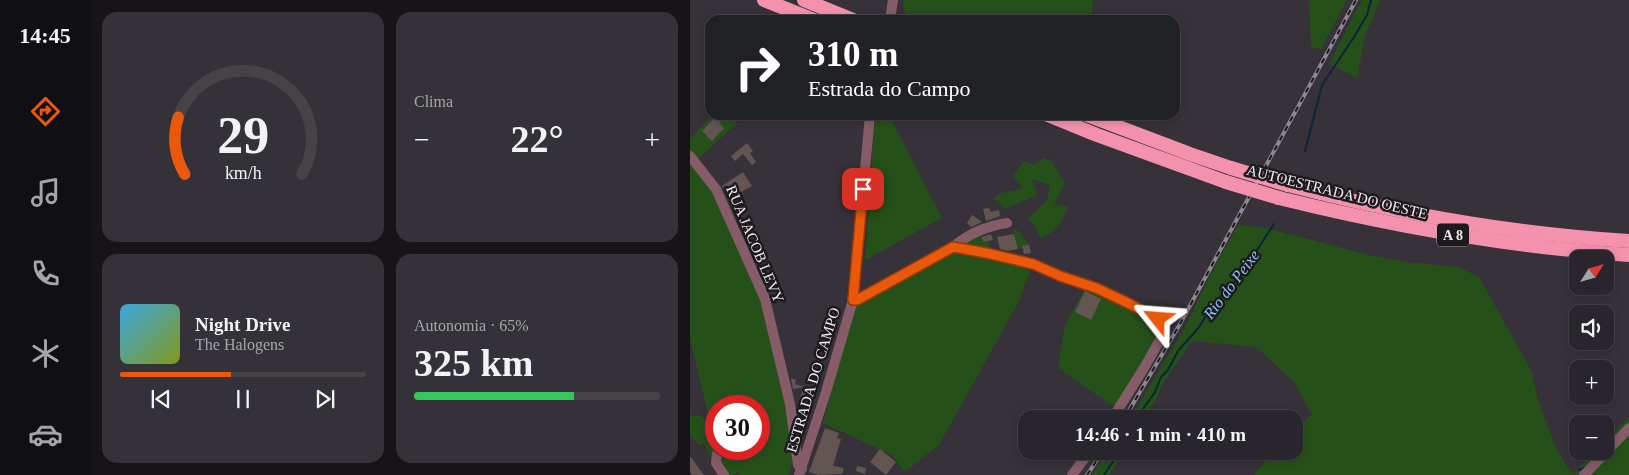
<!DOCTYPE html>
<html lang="pt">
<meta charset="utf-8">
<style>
:root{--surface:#29252c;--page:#353138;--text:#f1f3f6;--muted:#a5a5a9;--line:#454248;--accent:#ea580c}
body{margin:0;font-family:"Times New Roman",serif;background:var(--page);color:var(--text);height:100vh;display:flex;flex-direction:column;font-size:19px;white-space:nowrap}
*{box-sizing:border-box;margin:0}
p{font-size:16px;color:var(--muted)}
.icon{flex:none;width:28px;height:28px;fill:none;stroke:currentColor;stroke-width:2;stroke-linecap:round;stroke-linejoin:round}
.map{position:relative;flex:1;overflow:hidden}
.panel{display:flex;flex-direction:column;gap:12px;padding:12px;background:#171418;width:600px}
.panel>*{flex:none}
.guide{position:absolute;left:15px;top:15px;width:475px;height:105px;border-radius:15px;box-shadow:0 2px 8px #0003,0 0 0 1px var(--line);background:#202124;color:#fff;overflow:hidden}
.needle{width:32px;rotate:53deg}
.fabs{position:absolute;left:879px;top:250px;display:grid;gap:10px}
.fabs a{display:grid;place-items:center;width:45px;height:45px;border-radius:10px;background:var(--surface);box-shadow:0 2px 8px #0003,0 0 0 1px var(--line);font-size:25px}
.speed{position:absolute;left:15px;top:395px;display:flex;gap:10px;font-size:25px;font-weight:700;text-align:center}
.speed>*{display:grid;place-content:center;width:65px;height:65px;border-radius:50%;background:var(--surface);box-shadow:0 2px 8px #0003,0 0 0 1px var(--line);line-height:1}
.speed .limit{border:8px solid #d22;background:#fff;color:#111}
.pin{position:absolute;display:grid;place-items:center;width:42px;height:42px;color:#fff;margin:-21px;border-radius:10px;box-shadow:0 2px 8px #0006}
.me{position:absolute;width:55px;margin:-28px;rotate:298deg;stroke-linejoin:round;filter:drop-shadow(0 0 4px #0008)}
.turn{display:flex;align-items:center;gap:18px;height:105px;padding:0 20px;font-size:22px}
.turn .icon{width:65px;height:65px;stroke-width:2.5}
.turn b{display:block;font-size:35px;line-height:42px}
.big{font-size:38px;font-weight:700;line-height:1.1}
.panel .card{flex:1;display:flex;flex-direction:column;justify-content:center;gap:8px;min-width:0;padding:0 18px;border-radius:15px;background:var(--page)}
.panel .dial{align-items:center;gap:0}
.dial svg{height:130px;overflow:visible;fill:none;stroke:var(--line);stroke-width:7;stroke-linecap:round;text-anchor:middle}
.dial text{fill:var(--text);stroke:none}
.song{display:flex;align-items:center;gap:15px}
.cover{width:60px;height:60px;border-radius:8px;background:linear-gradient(135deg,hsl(200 70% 55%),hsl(70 70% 35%))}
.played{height:5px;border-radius:2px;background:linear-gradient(90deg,var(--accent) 45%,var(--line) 45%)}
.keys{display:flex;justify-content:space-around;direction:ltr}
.heat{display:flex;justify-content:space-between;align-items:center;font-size:28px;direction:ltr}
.charge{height:8px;border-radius:4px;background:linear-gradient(90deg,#34c759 65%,var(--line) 0)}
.panel .tiles{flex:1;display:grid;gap:12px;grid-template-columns:repeat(2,1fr)}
.trip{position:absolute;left:328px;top:410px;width:285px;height:50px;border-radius:15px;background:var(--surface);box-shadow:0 2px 8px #0003,0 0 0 1px var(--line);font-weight:700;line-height:50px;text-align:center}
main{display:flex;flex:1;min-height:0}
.dock{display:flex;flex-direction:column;width:90px;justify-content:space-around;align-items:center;background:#100f12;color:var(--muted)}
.dock .icon{width:35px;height:35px}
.dock .current{color:var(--accent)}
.dock b{font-size:22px;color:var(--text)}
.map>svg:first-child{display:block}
.green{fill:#265019}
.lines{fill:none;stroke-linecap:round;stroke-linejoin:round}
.stream{stroke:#0c2438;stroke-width:2}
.building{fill:#635551}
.minor{stroke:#855c67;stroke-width:10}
.highway{stroke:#f491ad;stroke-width:14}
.rail-casing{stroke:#8c888f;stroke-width:4}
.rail{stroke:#1d1a1e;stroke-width:2;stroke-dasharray:5.5;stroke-linecap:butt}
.highway-bridge{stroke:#f491ad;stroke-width:14}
.route-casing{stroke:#983908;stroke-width:12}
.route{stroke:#ea580c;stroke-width:9}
.labels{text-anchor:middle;stroke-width:5;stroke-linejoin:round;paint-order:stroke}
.shield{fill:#1d1a1e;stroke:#aeabb0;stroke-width:1}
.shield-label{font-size:14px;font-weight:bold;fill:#ece9ef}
.street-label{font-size:15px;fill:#ece9ef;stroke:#1d1a1e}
.water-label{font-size:16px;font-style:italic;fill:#8dc4f7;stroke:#1d1a1e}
</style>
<main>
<nav class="dock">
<b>14:45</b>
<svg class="icon current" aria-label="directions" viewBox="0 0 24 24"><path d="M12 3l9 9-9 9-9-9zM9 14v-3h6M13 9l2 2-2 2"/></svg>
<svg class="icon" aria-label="music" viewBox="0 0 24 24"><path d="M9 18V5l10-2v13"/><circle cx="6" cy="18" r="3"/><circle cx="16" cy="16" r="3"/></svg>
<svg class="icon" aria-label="phone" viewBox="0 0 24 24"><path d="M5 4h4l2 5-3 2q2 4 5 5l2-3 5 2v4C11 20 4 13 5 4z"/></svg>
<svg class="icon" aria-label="climate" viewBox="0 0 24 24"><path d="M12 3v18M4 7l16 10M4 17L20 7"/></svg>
<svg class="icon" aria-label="car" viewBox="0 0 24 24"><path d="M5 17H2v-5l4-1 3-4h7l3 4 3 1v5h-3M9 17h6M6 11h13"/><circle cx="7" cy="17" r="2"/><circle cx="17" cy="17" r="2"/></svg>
</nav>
<section class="panel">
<div class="tiles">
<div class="card dial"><svg viewBox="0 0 100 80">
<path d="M14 69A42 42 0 1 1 86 69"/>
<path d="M14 69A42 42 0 0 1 10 34" stroke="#ea580c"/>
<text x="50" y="56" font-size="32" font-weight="700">29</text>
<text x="50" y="72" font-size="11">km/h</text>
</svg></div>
<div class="card"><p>Clima</p>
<div class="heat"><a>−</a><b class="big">22°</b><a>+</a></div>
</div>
<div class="card">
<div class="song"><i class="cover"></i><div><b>Night Drive</b><p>The Halogens</p></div></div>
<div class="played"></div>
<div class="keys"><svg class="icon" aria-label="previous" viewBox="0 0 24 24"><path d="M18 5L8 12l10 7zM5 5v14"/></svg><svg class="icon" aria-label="pause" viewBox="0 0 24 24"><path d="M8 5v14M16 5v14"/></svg><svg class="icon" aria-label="next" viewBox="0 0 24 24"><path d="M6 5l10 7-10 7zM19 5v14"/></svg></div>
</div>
<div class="card"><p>Autonomia · 65%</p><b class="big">325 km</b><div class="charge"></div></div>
</div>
</section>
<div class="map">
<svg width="939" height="475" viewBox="0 0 939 475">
<rect width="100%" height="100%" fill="#37313a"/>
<!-- green -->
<g class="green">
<polygon points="213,0 403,0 401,20 212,20 215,14"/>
<polygon points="619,0 657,0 631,49 621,48"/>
<polygon points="672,0 690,0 675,36 667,78 639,64"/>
<path d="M22,115H45L50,120L5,162L22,183L69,283L105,450L99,475H49L48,472L44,475H34L22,461L14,443L9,445L0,434V415L5,416L10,415C19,423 26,436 26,449H29L26,456V463L41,456L37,449H69V406H26V433L25,432L17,409L0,339V139Z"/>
<polygon points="185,115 199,115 252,218 175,260"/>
<path d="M353,158L361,161L375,183L364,204L378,207C371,224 368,231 350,238L346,227L338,219L357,200L360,185L342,179L347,196C340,197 323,206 315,209L303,198L311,193L333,188L323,176L334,161L344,165Z"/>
<polygon points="548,225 572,227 679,255 716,262 768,267 789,277 841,370 848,400 864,443 875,464 884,474 905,451 915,451 915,441 939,417 939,475 564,475 585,451 604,451 604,432 622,414 604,382 566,347 502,341 473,383 467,398 453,419 440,419 494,329 525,266"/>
<polygon points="324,229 330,232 339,245 327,249"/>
<polygon points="292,235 293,242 299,241 301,250 270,245"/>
<polygon points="263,247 343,264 328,303 249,445 215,472 202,455 133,423 165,304"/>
<polygon points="397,285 438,303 473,329 449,384 434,410 423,406 368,368 375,325"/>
<path d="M418,451H434C431,461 424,466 419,475H402Z"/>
</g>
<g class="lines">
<!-- stream -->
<g class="stream">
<polyline points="615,151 632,85 664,37 677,15 681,0"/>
<polyline points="448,419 453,409 465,392 471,377 478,370 488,351 510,326 519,310 527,302 533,292 548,279 554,268 561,259 584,224"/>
<polyline points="906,456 910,451"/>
<polyline points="889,470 896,467"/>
<polyline points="414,475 430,451"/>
</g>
</g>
<!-- building -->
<g class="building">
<polygon points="27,115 37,115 29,123 34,128 22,141 12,131"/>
<polygon points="57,143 63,151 60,153 66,162 62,165 53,154 45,161 41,156"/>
<polygon points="53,172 62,186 38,199 32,186"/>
<polygon points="299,208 301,212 309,210 310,216 296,221 293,209"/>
<polygon points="282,215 292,222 281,227 277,223"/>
<polygon points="301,234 303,240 293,242 292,237"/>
<polygon points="324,234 328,249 318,251 310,249 307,237"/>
<polygon points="339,245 341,253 334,254 332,246"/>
<polygon points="395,291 411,299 401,320 385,312"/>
<polygon points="101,378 106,380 105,384 127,391 125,397 123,396 120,407 108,403 114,387 103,389"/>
<polygon points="135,428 149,433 147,438 151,439 143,466 154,468 152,474 128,475 119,472"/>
<polygon points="190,449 206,462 196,475 180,462"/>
<polygon points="0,456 14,475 2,475 0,472"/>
<polygon points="167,466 176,468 175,474 166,471"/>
</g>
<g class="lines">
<!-- minor -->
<g class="minor">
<polyline points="200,20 203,0"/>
<polyline points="0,156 26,189 75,299 100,404 108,465 112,469"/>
<path d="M263,247C278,234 297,226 317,223"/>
<polyline points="163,300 167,300 263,247 296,253 343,264 370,276 406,288 438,303 468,319 473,329 471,338 454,368 422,419"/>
<polyline points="27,454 26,463 34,475"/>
<polyline points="109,475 136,392 163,300 180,115"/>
<polyline points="382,475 400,451"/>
<polyline points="894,475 939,428"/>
</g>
<!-- highway -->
<g class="highway">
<polyline points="74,0 124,20"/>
<polyline points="114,0 163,20"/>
<polyline points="358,115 407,135 536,182"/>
<polyline points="397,115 500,154 541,168"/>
<path d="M598,185C710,214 823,234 939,241"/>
<path d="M589,198C706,227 818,247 939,255"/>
</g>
<!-- rail casing -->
<g class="rail-casing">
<g id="rail">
<polyline points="434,419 490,324 666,0"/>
<polyline points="397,475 413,451"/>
</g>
</g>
<!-- rail -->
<use href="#rail" class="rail"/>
<!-- highway-bridge -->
<g class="highway-bridge">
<polyline points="541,168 598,185"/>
<polyline points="536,182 589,198"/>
</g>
</g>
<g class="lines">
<!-- route casing -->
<g class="route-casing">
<polyline id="route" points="173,189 163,300 167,300 263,247 296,253 343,264 370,276 406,288 438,303 468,319"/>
</g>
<!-- route -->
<use href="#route" class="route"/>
</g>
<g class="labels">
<!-- shield labels -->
<rect class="shield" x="747" y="223.5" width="32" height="23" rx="4"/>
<g class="shield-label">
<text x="763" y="240">A 8</text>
</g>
<!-- street labels -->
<g class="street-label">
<text transform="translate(647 192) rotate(14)" y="5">AUTOESTRADA DO OESTE</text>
<text transform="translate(65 244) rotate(67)" y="5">RUA JACOB LEVY</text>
<text transform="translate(123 380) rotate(-73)" y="5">ESTRADA DO CAMPO</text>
</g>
<!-- water labels -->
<g class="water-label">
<text transform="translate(541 284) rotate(-53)" y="6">Rio do Peixe</text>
</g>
</g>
</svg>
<div class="fabs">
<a><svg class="needle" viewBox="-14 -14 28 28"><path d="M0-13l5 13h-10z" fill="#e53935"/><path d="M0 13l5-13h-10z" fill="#a5a5a9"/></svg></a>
<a><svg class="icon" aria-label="sound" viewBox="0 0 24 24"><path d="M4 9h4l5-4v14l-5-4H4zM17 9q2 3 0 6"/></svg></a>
<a>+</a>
<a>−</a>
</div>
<div class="speed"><div class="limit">30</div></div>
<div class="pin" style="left:173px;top:189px;background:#d93025"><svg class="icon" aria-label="arrive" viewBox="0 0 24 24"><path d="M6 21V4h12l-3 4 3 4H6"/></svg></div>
<svg class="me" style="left:468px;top:319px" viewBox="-20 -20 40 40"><path d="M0-17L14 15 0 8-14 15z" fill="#ea580c" stroke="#fff" stroke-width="4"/></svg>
<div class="trip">14:46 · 1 min · 410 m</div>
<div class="guide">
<div class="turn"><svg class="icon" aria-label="right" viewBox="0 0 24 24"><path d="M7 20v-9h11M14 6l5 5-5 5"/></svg><div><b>310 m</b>Estrada do Campo</div></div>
</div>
</div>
</main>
